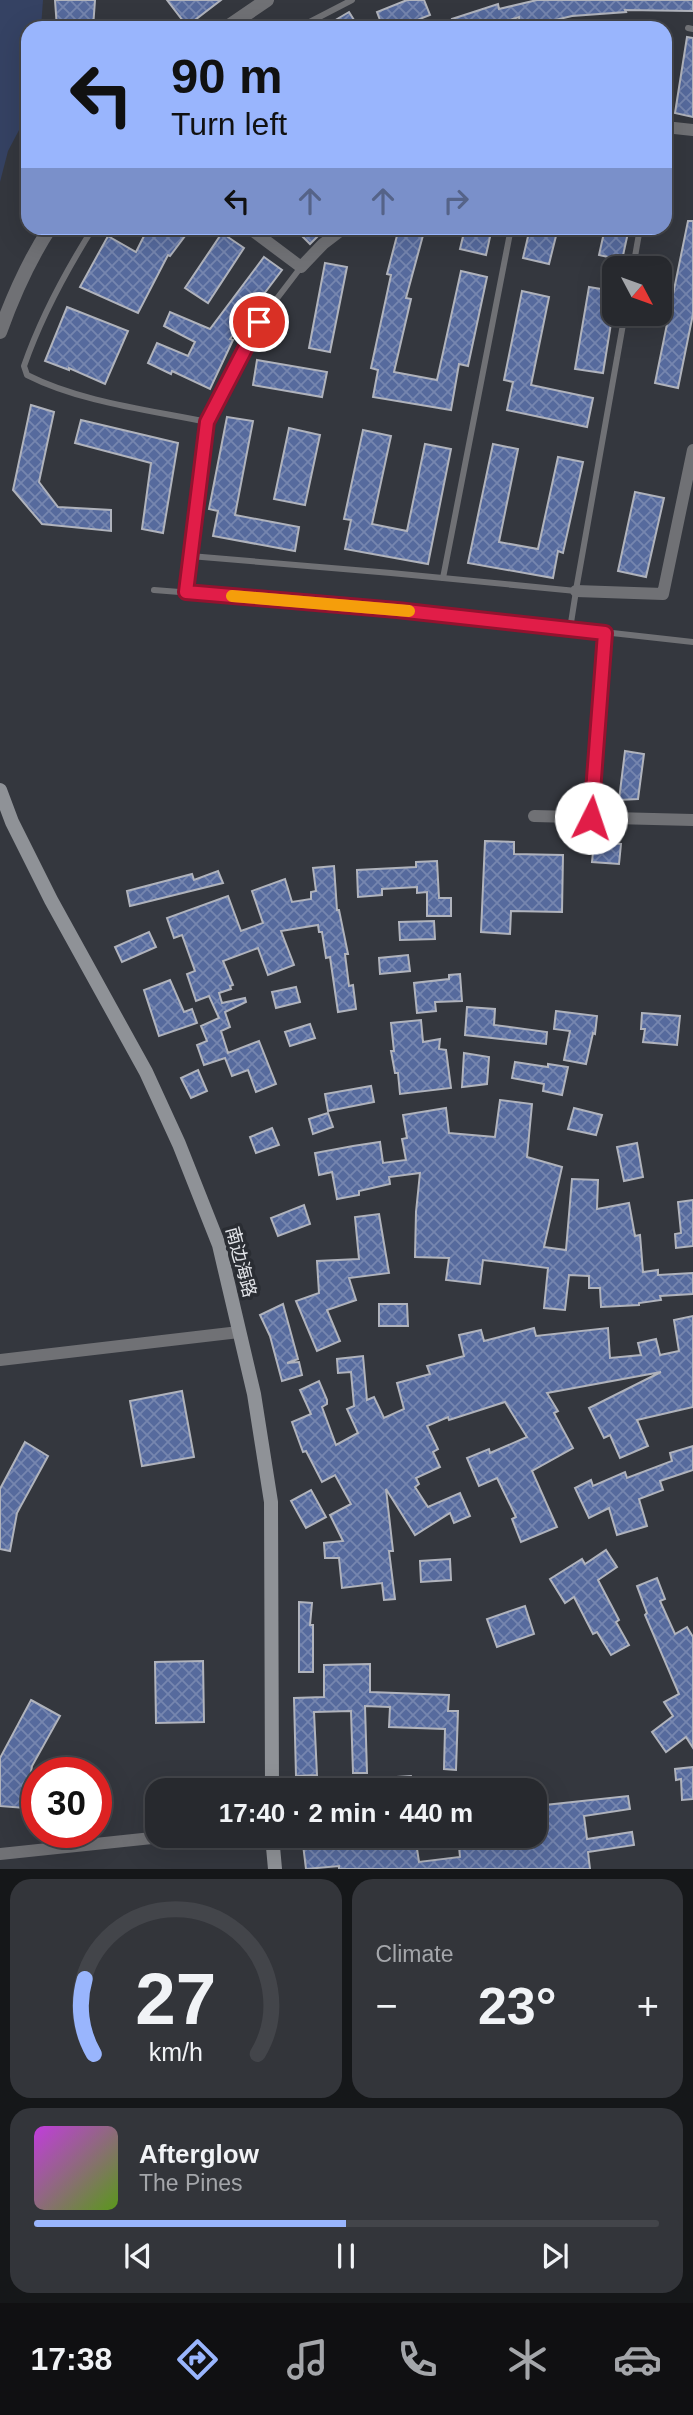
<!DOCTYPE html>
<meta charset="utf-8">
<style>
:root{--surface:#27292e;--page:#33353a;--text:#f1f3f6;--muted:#a4a6aa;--line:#43454a;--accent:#99b5fd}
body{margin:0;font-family:Helvetica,"Noto Sans SC",sans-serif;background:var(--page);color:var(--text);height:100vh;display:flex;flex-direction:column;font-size:26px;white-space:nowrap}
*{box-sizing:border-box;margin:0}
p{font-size:23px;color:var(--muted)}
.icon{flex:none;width:38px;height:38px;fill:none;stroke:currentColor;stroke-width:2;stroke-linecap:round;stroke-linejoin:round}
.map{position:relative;height:1869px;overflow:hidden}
.details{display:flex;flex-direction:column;gap:10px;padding:10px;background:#151719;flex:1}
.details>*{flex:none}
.banner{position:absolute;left:21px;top:21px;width:651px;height:214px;border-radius:21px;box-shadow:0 7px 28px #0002,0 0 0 2px var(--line);background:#99b5fd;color:#111;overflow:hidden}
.needle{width:46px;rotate:131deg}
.fabs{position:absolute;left:602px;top:256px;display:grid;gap:14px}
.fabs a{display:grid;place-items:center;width:70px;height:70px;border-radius:14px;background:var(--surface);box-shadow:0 7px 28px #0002,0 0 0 2px var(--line);font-size:35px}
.speed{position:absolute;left:21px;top:1757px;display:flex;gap:14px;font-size:35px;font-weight:700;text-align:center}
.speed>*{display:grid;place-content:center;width:91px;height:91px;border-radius:50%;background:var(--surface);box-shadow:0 7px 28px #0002,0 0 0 2px var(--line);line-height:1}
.speed .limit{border:10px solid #d22;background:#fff;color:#111}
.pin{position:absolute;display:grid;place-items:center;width:60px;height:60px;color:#fff;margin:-30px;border:4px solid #fff;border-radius:50%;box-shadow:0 2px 7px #0007}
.me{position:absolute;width:77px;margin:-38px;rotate:4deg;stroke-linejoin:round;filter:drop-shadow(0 0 5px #0008)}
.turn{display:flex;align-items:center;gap:24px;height:147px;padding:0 35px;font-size:32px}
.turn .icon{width:91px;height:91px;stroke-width:2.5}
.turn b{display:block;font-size:49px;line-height:60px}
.lanes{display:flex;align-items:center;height:66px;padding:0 35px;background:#0003;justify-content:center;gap:35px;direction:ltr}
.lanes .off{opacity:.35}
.big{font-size:52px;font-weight:600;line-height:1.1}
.details .widget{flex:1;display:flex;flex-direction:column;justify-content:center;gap:10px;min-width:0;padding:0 24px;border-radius:21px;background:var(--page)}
.details .dial{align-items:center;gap:0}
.dial svg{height:182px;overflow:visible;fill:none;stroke:var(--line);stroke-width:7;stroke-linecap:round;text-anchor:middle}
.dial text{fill:var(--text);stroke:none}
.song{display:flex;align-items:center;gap:21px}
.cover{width:84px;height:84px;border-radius:10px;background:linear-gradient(135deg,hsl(290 70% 55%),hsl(90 70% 35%))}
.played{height:7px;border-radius:4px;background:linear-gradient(90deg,var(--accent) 50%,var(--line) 50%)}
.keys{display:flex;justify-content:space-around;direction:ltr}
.heat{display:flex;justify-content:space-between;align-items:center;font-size:38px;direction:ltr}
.details .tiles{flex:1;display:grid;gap:10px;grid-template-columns:1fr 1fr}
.widget:last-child{grid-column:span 2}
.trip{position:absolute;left:145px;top:1778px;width:402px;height:70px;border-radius:21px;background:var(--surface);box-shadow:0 7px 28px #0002,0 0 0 2px var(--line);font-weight:600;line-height:70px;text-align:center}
.tabs{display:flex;height:112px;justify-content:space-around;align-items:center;background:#101012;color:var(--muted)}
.tabs .icon{width:49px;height:49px}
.tabs .current{color:var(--accent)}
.tabs b{font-size:32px;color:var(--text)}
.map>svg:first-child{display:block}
.grass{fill:#354263}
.building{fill:url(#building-cross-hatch);stroke:#b0b3bc;stroke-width:2}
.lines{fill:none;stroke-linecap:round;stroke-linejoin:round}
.service{stroke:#707175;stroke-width:6}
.minor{stroke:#707175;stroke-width:12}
.tertiary{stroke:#707175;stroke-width:14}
.secondary{stroke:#8f9297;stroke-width:14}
.route-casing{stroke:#92132f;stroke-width:18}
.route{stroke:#e11d48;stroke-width:12}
.slow{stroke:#f59e0b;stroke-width:12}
.labels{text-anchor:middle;stroke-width:7;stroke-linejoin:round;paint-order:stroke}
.street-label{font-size:18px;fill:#e3e5ea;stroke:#2a2d33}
</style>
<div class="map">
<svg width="693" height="1869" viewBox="0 0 693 1869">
<defs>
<pattern id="building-cross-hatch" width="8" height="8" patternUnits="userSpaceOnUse" patternTransform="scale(1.75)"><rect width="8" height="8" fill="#566a9d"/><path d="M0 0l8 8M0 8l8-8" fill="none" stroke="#7686af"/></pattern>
</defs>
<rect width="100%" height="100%" fill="#34373e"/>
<!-- grass -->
<polygon class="grass" points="0,0 43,0 41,28 28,28 28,113 8,151 0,182"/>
<!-- building -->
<g class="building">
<polygon points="55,0 95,0 93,28 57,28"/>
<polygon points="167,0 221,0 187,26"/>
<polygon points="407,0 424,0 430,15 397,28 383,28 377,12"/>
<polygon points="537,0 693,0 693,11 625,10 626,12 572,16 521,28 519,17 485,28 455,28 452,19 498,4 499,9"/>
<polygon points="349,12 359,28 322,28"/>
<polygon points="687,37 693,38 693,117 675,113"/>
<polygon points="688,221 693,221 693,314 678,388 655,383"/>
<polygon points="148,228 191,228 170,256 168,255 138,313 80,287 108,236 136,252"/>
<polygon points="294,228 326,228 310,244"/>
<polygon points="399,228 425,228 406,298 411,299 394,372 437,380 461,271 487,277 468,366 459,364 451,410 373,397 378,370 371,368 391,275 387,274"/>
<polygon points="465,228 492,228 486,255 460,249"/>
<polygon points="530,228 558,228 549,264 523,258"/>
<polygon points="605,228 629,228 622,260 599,255"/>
<polygon points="222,233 244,248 208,303 185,288"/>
<polygon points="264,257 282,270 230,339 233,340 210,389 172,371 171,374 148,363 157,343 188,356 195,342 164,326 170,312 210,329"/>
<polygon points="325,263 347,267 330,352 309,348"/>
<polygon points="589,287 614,291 614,305 603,373 575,369"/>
<polygon points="522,291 549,297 531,385 593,398 587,427 507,410 513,382 504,380"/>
<polygon points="67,307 128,331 105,384 69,368 69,370 45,361"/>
<polygon points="257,360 327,372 322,397 253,385"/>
<polygon points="31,405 54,412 39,482 58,507 111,510 111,531 42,524 13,490"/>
<polygon points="227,417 253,421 235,515 299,527 295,551 213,536 218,511 209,509"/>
<polygon points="81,420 178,443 163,533 142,529 151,463 75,443"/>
<polygon points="289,428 320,435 305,505 274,499"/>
<polygon points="363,430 391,436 372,524 407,531 425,444 451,449 428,564 345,549 351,520 344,519"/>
<polygon points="493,444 518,449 499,542 538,549 558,457 583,462 563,553 558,551 553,578 468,563"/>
<polygon points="635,492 664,498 646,577 618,571"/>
<polygon points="625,751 644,754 638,799 619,800"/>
<polygon points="485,841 514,842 514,854 563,855 562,912 511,911 510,934 481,932"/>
<polygon points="594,842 621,844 619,864 592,862"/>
<polygon points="437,861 439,898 451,898 451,916 427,916 427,892 417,893 417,887 382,889 382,895 358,897 357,870 416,867 416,862"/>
<polygon points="334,866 337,910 339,910 348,954 345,954 349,986 353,985 356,1009 338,1012 330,957 326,958 322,932 319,932 318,925 281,931 294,965 268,975 258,948 223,961 233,985 230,986 231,989 219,993 222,1003 245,998 246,1002 225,1012 230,1027 221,1031 228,1053 259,1041 276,1084 256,1092 248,1070 232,1076 225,1058 204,1065 197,1045 207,1041 201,1026 219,1018 209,996 196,1001 187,974 195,971 182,935 174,938 167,918 228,896 241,931 263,923 252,891 285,879 292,902 311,899 311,892 316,891 313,868"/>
<polygon points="218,871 223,883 130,906 127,891 192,874 194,880"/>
<polygon points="434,921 435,939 400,940 399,922"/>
<polygon points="149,932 156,947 122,962 115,947"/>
<polygon points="408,955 410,971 380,974 379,958"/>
<polygon points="460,974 462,1001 435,1002 436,1011 417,1013 414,983 449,979 449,975"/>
<polygon points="170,980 184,1012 192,1009 197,1023 159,1036 144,990"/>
<polygon points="296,987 300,1002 276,1008 272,992"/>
<polygon points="467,1007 495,1009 494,1025 547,1032 546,1044 465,1035"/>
<polygon points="556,1011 597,1016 595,1034 593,1033 586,1064 564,1060 570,1031 554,1029"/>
<polygon points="642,1013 680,1016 677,1045 643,1042 645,1029 641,1029"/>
<polygon points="421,1020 423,1042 440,1039 439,1049 446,1050 451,1088 400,1094 398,1073 395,1073 391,1051 394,1051 391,1023"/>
<polygon points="310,1024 315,1038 290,1046 285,1032"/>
<polygon points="464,1053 489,1057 487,1084 462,1087"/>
<polygon points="515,1062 548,1067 548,1064 568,1067 562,1095 543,1091 544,1084 512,1078"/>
<polygon points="198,1070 207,1091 191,1098 181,1078"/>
<polygon points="371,1086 374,1102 328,1111 325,1094"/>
<polygon points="500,1100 532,1104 527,1157 562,1167 544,1247 566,1250 572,1179 598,1180 597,1209 629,1203 635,1236 640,1235 643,1272 658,1270 658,1275 693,1273 693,1294 660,1296 661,1300 639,1303 639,1305 601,1307 600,1288 589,1288 589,1276 569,1275 565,1310 544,1308 548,1268 483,1260 480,1284 446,1280 449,1258 415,1257 416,1212 420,1173 389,1177 390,1184 359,1191 359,1195 337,1199 332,1172 319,1175 315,1153 353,1146 380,1142 383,1163 406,1160 402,1139 407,1138 403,1115 446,1108 449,1133 495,1137"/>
<polygon points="574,1108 602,1115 596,1135 568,1129"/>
<polygon points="328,1113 333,1127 313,1134 309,1119"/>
<polygon points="272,1128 279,1145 256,1153 250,1137"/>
<polygon points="637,1143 643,1177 624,1181 617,1147"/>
<polygon points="693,1200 693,1246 676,1248 675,1234 681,1233 678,1202"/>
<polygon points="304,1205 310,1224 278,1236 271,1218"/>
<polygon points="379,1214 389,1273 349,1278 356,1300 327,1310 340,1341 317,1351 296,1301 319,1293 317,1261 359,1259 355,1217"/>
<polygon points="283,1304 298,1359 287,1363 299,1362 302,1375 282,1381 270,1336 260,1315"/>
<polygon points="379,1304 407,1304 408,1326 379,1326"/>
<polygon points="693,1316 693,1407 637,1420 648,1446 620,1458 610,1435 604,1438 589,1408 661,1372 547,1393 558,1411 554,1413 573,1448 532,1471 557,1527 521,1542 512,1519 516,1517 497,1478 479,1486 467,1458 489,1449 490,1453 527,1437 505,1402 449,1420 448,1417 427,1426 438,1449 433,1452 440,1467 416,1478 419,1484 415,1487 428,1507 460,1493 470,1516 454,1523 450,1513 415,1535 386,1489 393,1551 389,1551 395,1599 384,1600 382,1583 342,1588 339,1558 325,1558 324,1543 343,1541 330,1515 351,1504 335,1475 322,1482 306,1451 303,1452 292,1422 311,1414 300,1390 319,1381 327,1400 327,1404 322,1407 336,1445 358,1433 347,1409 354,1406 351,1372 338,1373 337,1359 363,1356 367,1400 374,1397 384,1418 404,1409 397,1383 430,1374 427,1366 464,1356 459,1335 481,1330 484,1341 534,1328 536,1336 608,1328 610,1358 641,1355 638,1343 656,1339 660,1355 679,1351 674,1320"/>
<polygon points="182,1391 194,1457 142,1466 130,1401"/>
<polygon points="25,1442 48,1456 17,1513 10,1551 0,1549 0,1489"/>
<polygon points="693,1446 693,1470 660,1481 663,1490 639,1499 647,1526 617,1535 609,1508 589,1518 575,1488 591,1480 593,1486 625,1472 627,1478 672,1461 670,1453"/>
<polygon points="311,1490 326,1517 306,1528 291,1501"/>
<polygon points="606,1550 617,1567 598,1580 619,1620 616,1622 629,1645 611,1655 597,1632 593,1634 574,1597 565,1603 550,1579 582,1559 585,1564"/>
<polygon points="450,1559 451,1580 421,1582 420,1561"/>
<polygon points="657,1578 665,1599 660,1601 675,1634 687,1627 693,1637 693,1748 686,1737 666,1752 652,1732 673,1716 664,1702 679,1694 645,1615 647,1613 637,1586"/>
<polygon points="299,1602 312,1603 310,1625 313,1625 313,1672 299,1672"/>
<polygon points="525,1606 534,1634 497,1647 487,1619"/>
<polygon points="203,1661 204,1722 156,1723 155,1662"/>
<polygon points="370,1664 370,1692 449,1695 448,1711 458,1711 456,1770 444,1769 445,1729 389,1727 390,1707 365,1706 367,1773 353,1773 351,1711 314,1712 317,1775 296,1776 294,1698 324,1697 324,1665"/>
<polygon points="31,1700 60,1716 32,1766 25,1808 0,1806 0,1758"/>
<polygon points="693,1767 693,1799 682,1800 681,1779 676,1780 675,1769"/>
<polygon points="411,1776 412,1778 443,1777 443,1790 383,1790 382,1778"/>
<polygon points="628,1796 630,1809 584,1816 587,1839 632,1832 634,1845 588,1852 590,1869 339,1869 339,1866 306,1869 302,1836 415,1836 419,1862 460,1857 458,1836 536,1836 536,1806"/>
</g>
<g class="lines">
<!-- service -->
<g class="service">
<polyline points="298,28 352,0"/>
<polyline points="688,28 693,29"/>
<path d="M93,228C66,271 41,317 24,366L27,375C80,402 149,410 207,422L185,592"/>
<polyline points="633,268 640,228"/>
<polyline points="207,422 259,322 301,267"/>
<polyline points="190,556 391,573 576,591 570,629"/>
<polyline points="443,578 511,228"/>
<polyline points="154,590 397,609 693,642"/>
<polyline points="576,590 625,313"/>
</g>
<!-- minor -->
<g class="minor">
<polyline points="665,127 693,130"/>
<polyline points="249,228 301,267 323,244 344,228"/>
<polyline points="576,591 663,594 693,450"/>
<polyline points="534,816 693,820"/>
<polyline points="591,818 605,633"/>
<polyline points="0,1360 239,1332"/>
<polyline points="0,1854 171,1836"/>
</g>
<!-- tertiary -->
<g class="tertiary">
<polyline points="226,28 267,0"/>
<path d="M0,332C13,296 29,260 50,228"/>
</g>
<!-- secondary -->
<g class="secondary">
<polyline points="0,790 12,822 51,900 146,1072 179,1144 219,1245 254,1394 271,1502 272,1790"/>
<polyline points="272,1836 275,1869"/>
</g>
</g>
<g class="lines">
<!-- route casing -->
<g class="route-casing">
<polyline id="route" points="259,322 207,422 186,592 397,610 605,633 591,818"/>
</g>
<!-- route -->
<use href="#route" class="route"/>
<!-- slow -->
<polyline class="slow" points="232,596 409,611"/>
</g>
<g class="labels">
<!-- street labels -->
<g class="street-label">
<text transform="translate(241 1262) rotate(75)" y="6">南边海路</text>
</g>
</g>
</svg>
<div class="fabs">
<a><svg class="needle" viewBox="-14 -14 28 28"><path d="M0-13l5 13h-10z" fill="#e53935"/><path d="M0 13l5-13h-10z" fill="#a4a6aa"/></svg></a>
</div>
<div class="speed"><div class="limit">30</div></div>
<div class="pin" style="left:259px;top:322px;background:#d93025"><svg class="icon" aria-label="arrive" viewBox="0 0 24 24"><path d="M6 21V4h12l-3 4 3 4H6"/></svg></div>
<svg class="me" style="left:591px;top:818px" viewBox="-20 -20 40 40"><circle r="19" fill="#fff"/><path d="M0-13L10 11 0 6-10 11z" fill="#e11d48"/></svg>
<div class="trip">17:40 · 2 min · 440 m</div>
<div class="banner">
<div class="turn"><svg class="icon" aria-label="left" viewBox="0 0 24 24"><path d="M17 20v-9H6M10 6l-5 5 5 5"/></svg><div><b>90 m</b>Turn left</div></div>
<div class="lanes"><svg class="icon" aria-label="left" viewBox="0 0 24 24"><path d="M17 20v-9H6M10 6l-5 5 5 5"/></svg><svg class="icon off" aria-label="ahead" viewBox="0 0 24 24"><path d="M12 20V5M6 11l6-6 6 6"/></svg><svg class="icon off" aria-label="ahead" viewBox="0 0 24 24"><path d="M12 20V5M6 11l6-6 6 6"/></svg><svg class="icon off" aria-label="right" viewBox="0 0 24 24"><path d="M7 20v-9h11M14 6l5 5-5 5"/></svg></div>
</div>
</div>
<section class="details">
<div class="tiles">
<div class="widget dial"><svg viewBox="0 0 100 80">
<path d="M14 69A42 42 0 1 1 86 69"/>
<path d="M14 69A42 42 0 0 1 10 36" stroke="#99b5fd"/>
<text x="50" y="56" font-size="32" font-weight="700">27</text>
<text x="50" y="72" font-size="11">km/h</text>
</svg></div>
<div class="widget"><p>Climate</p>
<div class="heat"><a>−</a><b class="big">23°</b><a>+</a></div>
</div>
<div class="widget">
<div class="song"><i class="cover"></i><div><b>Afterglow</b><p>The Pines</p></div></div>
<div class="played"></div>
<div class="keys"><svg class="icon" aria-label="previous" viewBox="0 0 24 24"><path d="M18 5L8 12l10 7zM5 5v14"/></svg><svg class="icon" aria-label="pause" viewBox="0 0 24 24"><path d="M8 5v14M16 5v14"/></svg><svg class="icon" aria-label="next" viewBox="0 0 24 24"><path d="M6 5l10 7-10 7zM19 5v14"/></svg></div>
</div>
</div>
</section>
<nav class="tabs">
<b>17:38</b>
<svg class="icon current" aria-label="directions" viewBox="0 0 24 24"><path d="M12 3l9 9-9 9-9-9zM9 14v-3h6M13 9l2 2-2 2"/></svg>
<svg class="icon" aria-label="music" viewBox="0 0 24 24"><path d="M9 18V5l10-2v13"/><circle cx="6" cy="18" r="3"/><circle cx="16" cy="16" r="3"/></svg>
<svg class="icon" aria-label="phone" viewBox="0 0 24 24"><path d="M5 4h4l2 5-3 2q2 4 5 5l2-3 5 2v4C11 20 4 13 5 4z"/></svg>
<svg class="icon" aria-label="climate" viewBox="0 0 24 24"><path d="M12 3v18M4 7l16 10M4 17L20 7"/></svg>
<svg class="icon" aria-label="car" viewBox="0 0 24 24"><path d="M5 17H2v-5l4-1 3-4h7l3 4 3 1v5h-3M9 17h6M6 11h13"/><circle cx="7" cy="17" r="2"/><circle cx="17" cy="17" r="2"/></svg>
</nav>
